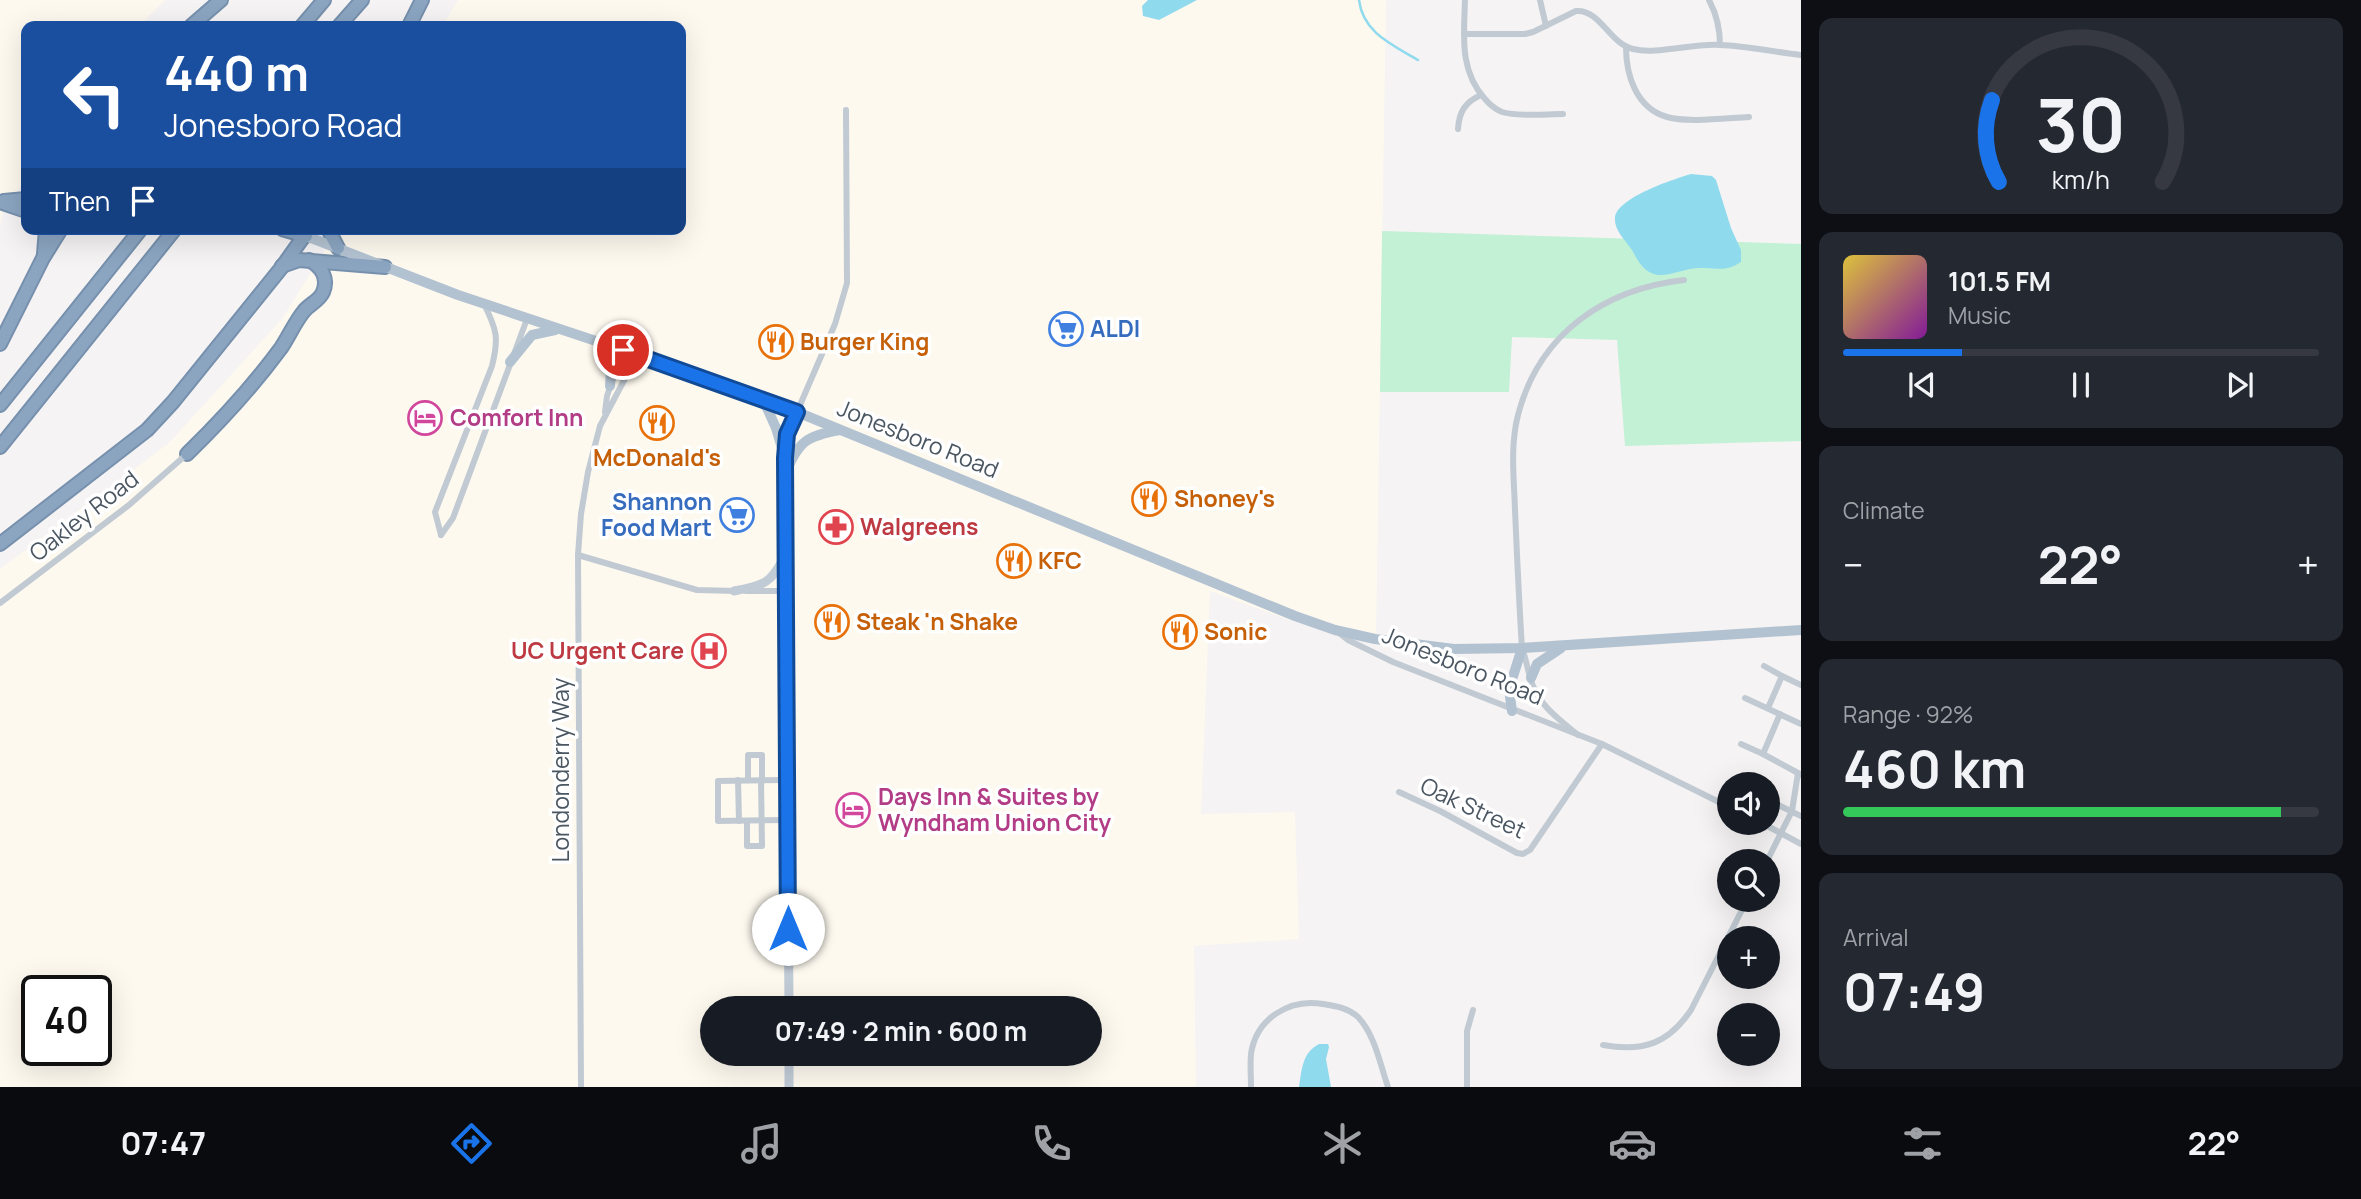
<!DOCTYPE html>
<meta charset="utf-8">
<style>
:root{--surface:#171b24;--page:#242831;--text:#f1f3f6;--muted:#9ea1a6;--line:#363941;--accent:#1a73e8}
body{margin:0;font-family:Manrope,sans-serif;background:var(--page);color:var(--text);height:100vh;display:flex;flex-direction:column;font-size:26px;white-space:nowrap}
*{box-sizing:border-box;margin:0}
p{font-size:23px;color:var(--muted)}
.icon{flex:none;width:38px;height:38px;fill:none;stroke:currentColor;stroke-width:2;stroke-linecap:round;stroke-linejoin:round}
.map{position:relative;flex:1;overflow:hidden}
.details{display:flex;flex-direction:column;gap:18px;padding:18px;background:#0d0f14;width:560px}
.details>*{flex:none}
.top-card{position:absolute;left:21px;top:21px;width:665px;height:214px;border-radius:14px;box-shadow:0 7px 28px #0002;background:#1a4fa0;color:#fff;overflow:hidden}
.controls{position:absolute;left:1717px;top:772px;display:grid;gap:14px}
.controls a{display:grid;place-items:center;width:63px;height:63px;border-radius:50%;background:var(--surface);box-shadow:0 7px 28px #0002;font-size:35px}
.speed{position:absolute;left:21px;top:975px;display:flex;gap:14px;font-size:35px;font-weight:700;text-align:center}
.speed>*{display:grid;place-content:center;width:91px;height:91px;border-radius:50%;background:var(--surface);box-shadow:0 7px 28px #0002;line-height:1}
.speed .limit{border:4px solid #111;border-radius:10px;background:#fff;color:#111}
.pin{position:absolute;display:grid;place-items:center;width:60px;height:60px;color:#fff;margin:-30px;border:4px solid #fff;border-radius:50%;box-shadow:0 2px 7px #0007}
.me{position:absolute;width:77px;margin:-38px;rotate:0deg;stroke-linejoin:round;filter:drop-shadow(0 0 5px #0008)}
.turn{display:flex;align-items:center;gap:24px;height:147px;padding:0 28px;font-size:32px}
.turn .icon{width:91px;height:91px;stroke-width:2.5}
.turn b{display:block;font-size:49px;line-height:60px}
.then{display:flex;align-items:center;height:66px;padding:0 28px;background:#0003;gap:14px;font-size:26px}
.big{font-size:52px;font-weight:700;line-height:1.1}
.details .widget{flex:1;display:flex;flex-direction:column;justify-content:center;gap:10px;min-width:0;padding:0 24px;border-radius:14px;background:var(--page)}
.details .dial{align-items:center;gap:0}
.dial svg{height:182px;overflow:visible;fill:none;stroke:var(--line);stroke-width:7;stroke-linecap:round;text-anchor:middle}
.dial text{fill:var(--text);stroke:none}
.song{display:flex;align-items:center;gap:21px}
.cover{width:84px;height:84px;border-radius:10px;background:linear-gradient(135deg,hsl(50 70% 55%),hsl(290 70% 35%))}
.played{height:7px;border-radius:4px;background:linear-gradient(90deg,var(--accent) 25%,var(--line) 25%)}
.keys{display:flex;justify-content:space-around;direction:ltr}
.heat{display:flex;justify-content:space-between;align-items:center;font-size:38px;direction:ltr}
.charge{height:10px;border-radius:5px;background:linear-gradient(90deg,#34c759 92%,var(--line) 0)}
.trip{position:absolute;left:700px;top:996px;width:402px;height:70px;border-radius:35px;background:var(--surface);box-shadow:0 7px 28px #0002;font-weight:700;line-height:70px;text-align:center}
.tabs{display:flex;height:112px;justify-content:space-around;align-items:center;background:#090b0e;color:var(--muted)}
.tabs .icon{width:49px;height:49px}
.tabs .active{color:var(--accent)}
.tabs b{font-size:32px;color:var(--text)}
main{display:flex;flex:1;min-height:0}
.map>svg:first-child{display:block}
.commercial{fill:#fdf9ef;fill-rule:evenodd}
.green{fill:#c3f1d5}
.water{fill:#90daee}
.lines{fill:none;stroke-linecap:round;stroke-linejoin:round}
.stream{stroke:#90daee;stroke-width:2.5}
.highway-casing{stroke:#7690ad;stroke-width:16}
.street{stroke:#c1cad2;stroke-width:6}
.secondary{stroke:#c1cbd6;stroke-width:9}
.primary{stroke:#b3c2d1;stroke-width:10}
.highway{stroke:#8ba5c1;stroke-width:12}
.route-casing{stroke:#114b97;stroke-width:18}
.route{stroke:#1a73e8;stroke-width:12}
.labels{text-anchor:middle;stroke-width:7;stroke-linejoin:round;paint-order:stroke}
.shop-label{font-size:23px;font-weight:bold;fill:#366cbe;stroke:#fff;text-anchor:start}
.food-label{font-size:23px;font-weight:bold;fill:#c56008;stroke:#fff;text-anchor:start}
.hotel-label{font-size:23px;font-weight:bold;fill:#b23c85;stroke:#fff;text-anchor:start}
.street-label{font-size:23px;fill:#4a5661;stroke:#fff}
.health-label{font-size:23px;font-weight:bold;fill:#be3a42;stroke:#fff;text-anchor:start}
</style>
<main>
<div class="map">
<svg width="1801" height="1087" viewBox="0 0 1801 1087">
<rect width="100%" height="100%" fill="#f5f3f3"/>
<!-- commercial -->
<g class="commercial">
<polygon points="0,0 165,0 139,26 26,26 26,178 3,212 0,226"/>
<path d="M458,0H1386L1376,640L1289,620L1210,591L1201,814L1295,812L1299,939L1194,946L1196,1087H0V569L169,443L282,319L338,229H681V26H442ZM37,990H96V1050H37ZM712,1008H1090V1054H712Z"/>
</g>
<!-- green -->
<polygon class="green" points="1382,231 1801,244 1801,441 1625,446 1617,340 1512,337 1509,392 1380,392"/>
<!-- water -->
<g class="water">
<polygon points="1148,0 1197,0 1159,20 1143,16 1142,6"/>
<path d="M1691,174L1712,176L1716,180L1731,228L1741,250V262C1724,273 1718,267 1700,268C1686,268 1671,276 1658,275C1644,273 1638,261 1632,250C1625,240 1614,230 1615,218C1616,198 1674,179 1691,174Z"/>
<path d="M1319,1044H1328L1329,1047L1326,1059L1331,1087H1299C1302,1069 1302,1053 1319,1044Z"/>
</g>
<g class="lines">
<!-- stream -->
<path class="stream" d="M1359,0C1363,33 1393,45 1418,60"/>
<!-- highway casing -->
<g class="highway-casing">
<g id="highway">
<polyline points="191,26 221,0"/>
<polyline points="302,26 324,0"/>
<polyline points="339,26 362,0"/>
<polyline points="409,26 422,0"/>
<polyline points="4,201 26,199"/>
<polyline points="0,202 26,211"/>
<polyline points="282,229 306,236"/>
<polyline points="328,229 338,248"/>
<polyline points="44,254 46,229"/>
<polyline points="282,266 299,260 385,267"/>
<polyline points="0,344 43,258 61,229"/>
<polyline points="0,405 141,229"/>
<polyline points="0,447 175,229"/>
<path d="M187,454C221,421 253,386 281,348C289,336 295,322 304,311C310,304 320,300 323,292C329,278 321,266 309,260"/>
<polyline points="0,544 147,430 173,402 282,267 309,229"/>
</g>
</g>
<!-- street -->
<g class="street">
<path d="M1465,0C1464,36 1459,70 1485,99C1490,105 1495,109 1502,112C1517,117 1546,114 1563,114"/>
<polyline points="1540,0 1546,26"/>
<path d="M1709,0C1717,15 1720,28 1720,45"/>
<path d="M1464,34H1525L1533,32L1576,11C1600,9 1610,44 1633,49C1656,55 1693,43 1720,45C1747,46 1774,52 1801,55"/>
<path d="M1626,47C1626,75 1636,108 1667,117C1687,123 1727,118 1749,117"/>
<path d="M1458,129C1459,112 1465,102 1481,95"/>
<polyline points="605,412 607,396 623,350"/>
<polyline points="797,412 835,324 847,283 846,110"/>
<path d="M441,535L435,512L492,366C499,338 497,330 484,304"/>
<polyline points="441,535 453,518 527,319"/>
<polyline points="578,555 697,590 736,591"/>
<polyline points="746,591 787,591"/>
<polyline points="0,603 129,505 187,454"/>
<polyline points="1339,633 1348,640 1393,662 1602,744 1729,807"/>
<polyline points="1764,666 1782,676 1768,708"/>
<polyline points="1782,676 1801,685"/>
<polyline points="1745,698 1801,724"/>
<polyline points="1780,714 1763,754 1798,773"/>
<path d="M1578,735C1560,720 1542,708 1533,686C1528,674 1527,661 1522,648C1519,602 1517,556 1515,510C1514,478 1510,446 1518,415C1539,334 1604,289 1684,280"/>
<polyline points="1741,744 1763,754"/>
<polyline points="738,780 739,821"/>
<polyline points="748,780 748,755 762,755 762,780"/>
<polyline points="788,780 718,781 718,821 788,820"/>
<polyline points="1399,792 1440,811 1517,853 1523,854 1530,850 1602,744"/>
<polyline points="1768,800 1801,816"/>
<polyline points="747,821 747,846 762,846 761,780"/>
<polyline points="1760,822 1801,844"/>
<polyline points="1767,861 1792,811 1798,773 1801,775"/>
<path d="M1603,1045C1643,1052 1668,1044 1691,1010L1747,900"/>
<polyline points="581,1087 578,555 581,514 588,472 600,426 630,369 650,360"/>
<path d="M1251,1087C1251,1076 1250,1065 1251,1054C1256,1019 1289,998 1323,1004C1336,1006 1348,1008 1358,1017C1375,1035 1380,1064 1388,1087"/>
<polyline points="1467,1087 1467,1031 1473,1010"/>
</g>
<!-- secondary -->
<g class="secondary">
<path d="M734,591C766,585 771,583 786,554"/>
<polyline points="789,1008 785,458 787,434 797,412"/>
<polyline points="789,1087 789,1054"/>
</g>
<!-- primary -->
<g class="primary">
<polyline points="306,236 458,295 623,350 797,412 1295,616 1335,630 1375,639 1454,649 1522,648 1801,630"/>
<polyline points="603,344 611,370 610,386"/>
<polyline points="510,362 532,335 555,330"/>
<polyline points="763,399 776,428 785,458"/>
<path d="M785,474C799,441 806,436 840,430"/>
<polyline points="1531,678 1537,664 1561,648"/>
<polyline points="1512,711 1509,689 1522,648"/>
</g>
<!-- highway -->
<use href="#highway" class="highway"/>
</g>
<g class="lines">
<!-- route casing -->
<g class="route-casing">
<polyline id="route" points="623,350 797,412 787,434 785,458 788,929"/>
</g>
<!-- route -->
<use href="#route" class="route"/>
</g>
<!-- icons -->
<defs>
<g id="supermarket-ring" transform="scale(1.75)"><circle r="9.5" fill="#fff" stroke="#3f7fe0" stroke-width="1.5"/><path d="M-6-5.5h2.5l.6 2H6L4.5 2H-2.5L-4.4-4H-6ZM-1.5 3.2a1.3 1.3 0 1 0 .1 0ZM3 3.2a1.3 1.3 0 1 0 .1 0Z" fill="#3f7fe0"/></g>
<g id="restaurant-ring" transform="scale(1.75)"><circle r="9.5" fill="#fff" stroke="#e8710a" stroke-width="1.5"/><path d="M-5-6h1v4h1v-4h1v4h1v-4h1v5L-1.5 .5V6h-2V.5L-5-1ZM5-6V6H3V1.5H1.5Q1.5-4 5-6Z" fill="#e8710a"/></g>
<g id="hotel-ring" transform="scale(1.75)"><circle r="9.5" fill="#fff" stroke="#d1479c" stroke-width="1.5"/><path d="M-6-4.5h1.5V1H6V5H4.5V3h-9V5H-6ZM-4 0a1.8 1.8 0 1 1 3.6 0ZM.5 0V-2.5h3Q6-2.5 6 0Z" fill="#d1479c"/></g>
<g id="pharmacy-ring" transform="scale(1.75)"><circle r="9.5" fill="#fff" stroke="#e0444e" stroke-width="1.5"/><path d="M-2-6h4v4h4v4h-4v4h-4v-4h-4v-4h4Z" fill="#e0444e"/></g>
<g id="hospital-ring" transform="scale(1.75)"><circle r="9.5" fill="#fff" stroke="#e0444e" stroke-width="1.5"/><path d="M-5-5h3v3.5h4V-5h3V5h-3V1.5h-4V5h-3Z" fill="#e0444e"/></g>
</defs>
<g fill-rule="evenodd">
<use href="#supermarket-ring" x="1066" y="329"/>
<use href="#restaurant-ring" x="776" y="342"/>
<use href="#hotel-ring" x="425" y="418"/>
<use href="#restaurant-ring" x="657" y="423"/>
<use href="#restaurant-ring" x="1149" y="499"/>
<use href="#supermarket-ring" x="737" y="515"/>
<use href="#pharmacy-ring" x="836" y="527"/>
<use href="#restaurant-ring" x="1014" y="561"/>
<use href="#restaurant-ring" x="832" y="622"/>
<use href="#restaurant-ring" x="1180" y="632"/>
<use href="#hospital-ring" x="709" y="651"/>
<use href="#hotel-ring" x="853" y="810"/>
</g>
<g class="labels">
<!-- shop labels -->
<g class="shop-label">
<text x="1090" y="337">ALDI</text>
<text x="712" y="510" text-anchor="end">Shannon<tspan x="712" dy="26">Food Mart</tspan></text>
</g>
<!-- food labels -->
<g class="food-label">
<text x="800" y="350">Burger King</text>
<text x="657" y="466" text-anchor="middle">McDonald's</text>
<text x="1174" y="507">Shoney's</text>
<text x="1038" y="569">KFC</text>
<text x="856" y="630">Steak 'n Shake</text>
<text x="1204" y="640">Sonic</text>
</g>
<!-- hotel labels -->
<g class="hotel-label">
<text x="450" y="426">Comfort Inn</text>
<text x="878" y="805">Days Inn &amp; Suites by<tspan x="878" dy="26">Wyndham Union City</tspan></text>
</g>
<!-- street labels -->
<g class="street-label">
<text transform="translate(918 439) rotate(22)" y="8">Jonesboro Road</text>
<text transform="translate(84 516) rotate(-38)" y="8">Oakley Road</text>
<text transform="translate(1463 666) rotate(22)" y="8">Jonesboro Road</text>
<text transform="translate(561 770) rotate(-90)" y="8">Londonderry Way</text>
<text transform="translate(1473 808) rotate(25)" y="8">Oak Street</text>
</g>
<!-- health labels -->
<g class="health-label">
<text x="860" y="535">Walgreens</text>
<text x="684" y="659" text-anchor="end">UC Urgent Care</text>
</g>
</g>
</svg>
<div class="controls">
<a><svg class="icon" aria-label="sound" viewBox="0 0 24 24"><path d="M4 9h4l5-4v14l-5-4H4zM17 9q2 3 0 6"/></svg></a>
<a><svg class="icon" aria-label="search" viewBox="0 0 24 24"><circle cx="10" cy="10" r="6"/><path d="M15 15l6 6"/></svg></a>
<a>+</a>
<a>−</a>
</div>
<div class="speed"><div class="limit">40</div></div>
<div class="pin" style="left:623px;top:350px;background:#d93025"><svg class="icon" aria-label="arrive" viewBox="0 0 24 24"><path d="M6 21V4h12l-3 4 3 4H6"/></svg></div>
<svg class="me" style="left:788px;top:929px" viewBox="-20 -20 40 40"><circle r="19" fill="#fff"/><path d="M0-13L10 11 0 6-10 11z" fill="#1a73e8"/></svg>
<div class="trip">07:49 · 2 min · 600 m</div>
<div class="top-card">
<div class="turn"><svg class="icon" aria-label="left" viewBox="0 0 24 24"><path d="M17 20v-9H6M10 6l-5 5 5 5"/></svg><div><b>440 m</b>Jonesboro Road</div></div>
<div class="then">Then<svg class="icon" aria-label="arrive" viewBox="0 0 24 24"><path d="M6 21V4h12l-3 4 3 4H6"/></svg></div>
</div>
</div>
<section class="details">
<div class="widget dial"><svg viewBox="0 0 100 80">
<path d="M14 69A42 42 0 1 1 86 69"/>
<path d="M14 69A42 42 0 0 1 11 33" stroke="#1a73e8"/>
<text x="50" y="56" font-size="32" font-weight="700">30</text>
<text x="50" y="72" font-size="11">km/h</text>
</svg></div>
<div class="widget">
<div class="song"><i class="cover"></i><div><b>101.5 FM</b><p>Music</p></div></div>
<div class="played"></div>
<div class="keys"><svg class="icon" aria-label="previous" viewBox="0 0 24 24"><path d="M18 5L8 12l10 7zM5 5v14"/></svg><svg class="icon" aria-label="pause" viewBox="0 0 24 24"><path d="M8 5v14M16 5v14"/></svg><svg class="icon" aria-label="next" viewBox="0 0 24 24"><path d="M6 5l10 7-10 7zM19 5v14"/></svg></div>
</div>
<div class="widget"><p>Climate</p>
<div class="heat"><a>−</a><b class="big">22°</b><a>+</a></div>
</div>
<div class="widget"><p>Range · 92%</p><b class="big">460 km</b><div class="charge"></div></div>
<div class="widget"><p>Arrival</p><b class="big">07:49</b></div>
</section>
</main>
<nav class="tabs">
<b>07:47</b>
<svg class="icon active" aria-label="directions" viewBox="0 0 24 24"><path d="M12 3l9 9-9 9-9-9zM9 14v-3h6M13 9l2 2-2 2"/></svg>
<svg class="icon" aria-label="music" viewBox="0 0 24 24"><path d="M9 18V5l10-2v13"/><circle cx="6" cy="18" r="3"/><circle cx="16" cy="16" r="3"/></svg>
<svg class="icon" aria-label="phone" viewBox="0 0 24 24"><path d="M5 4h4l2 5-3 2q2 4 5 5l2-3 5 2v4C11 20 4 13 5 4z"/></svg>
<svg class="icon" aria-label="climate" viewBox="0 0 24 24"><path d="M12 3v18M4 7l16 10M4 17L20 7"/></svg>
<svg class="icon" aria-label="car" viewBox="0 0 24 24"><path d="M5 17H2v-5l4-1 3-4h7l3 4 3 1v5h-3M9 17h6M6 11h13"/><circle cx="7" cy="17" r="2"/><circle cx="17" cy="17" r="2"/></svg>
<svg class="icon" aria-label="filters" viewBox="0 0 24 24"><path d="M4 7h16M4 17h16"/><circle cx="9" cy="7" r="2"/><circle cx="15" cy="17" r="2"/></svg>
<b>22°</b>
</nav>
